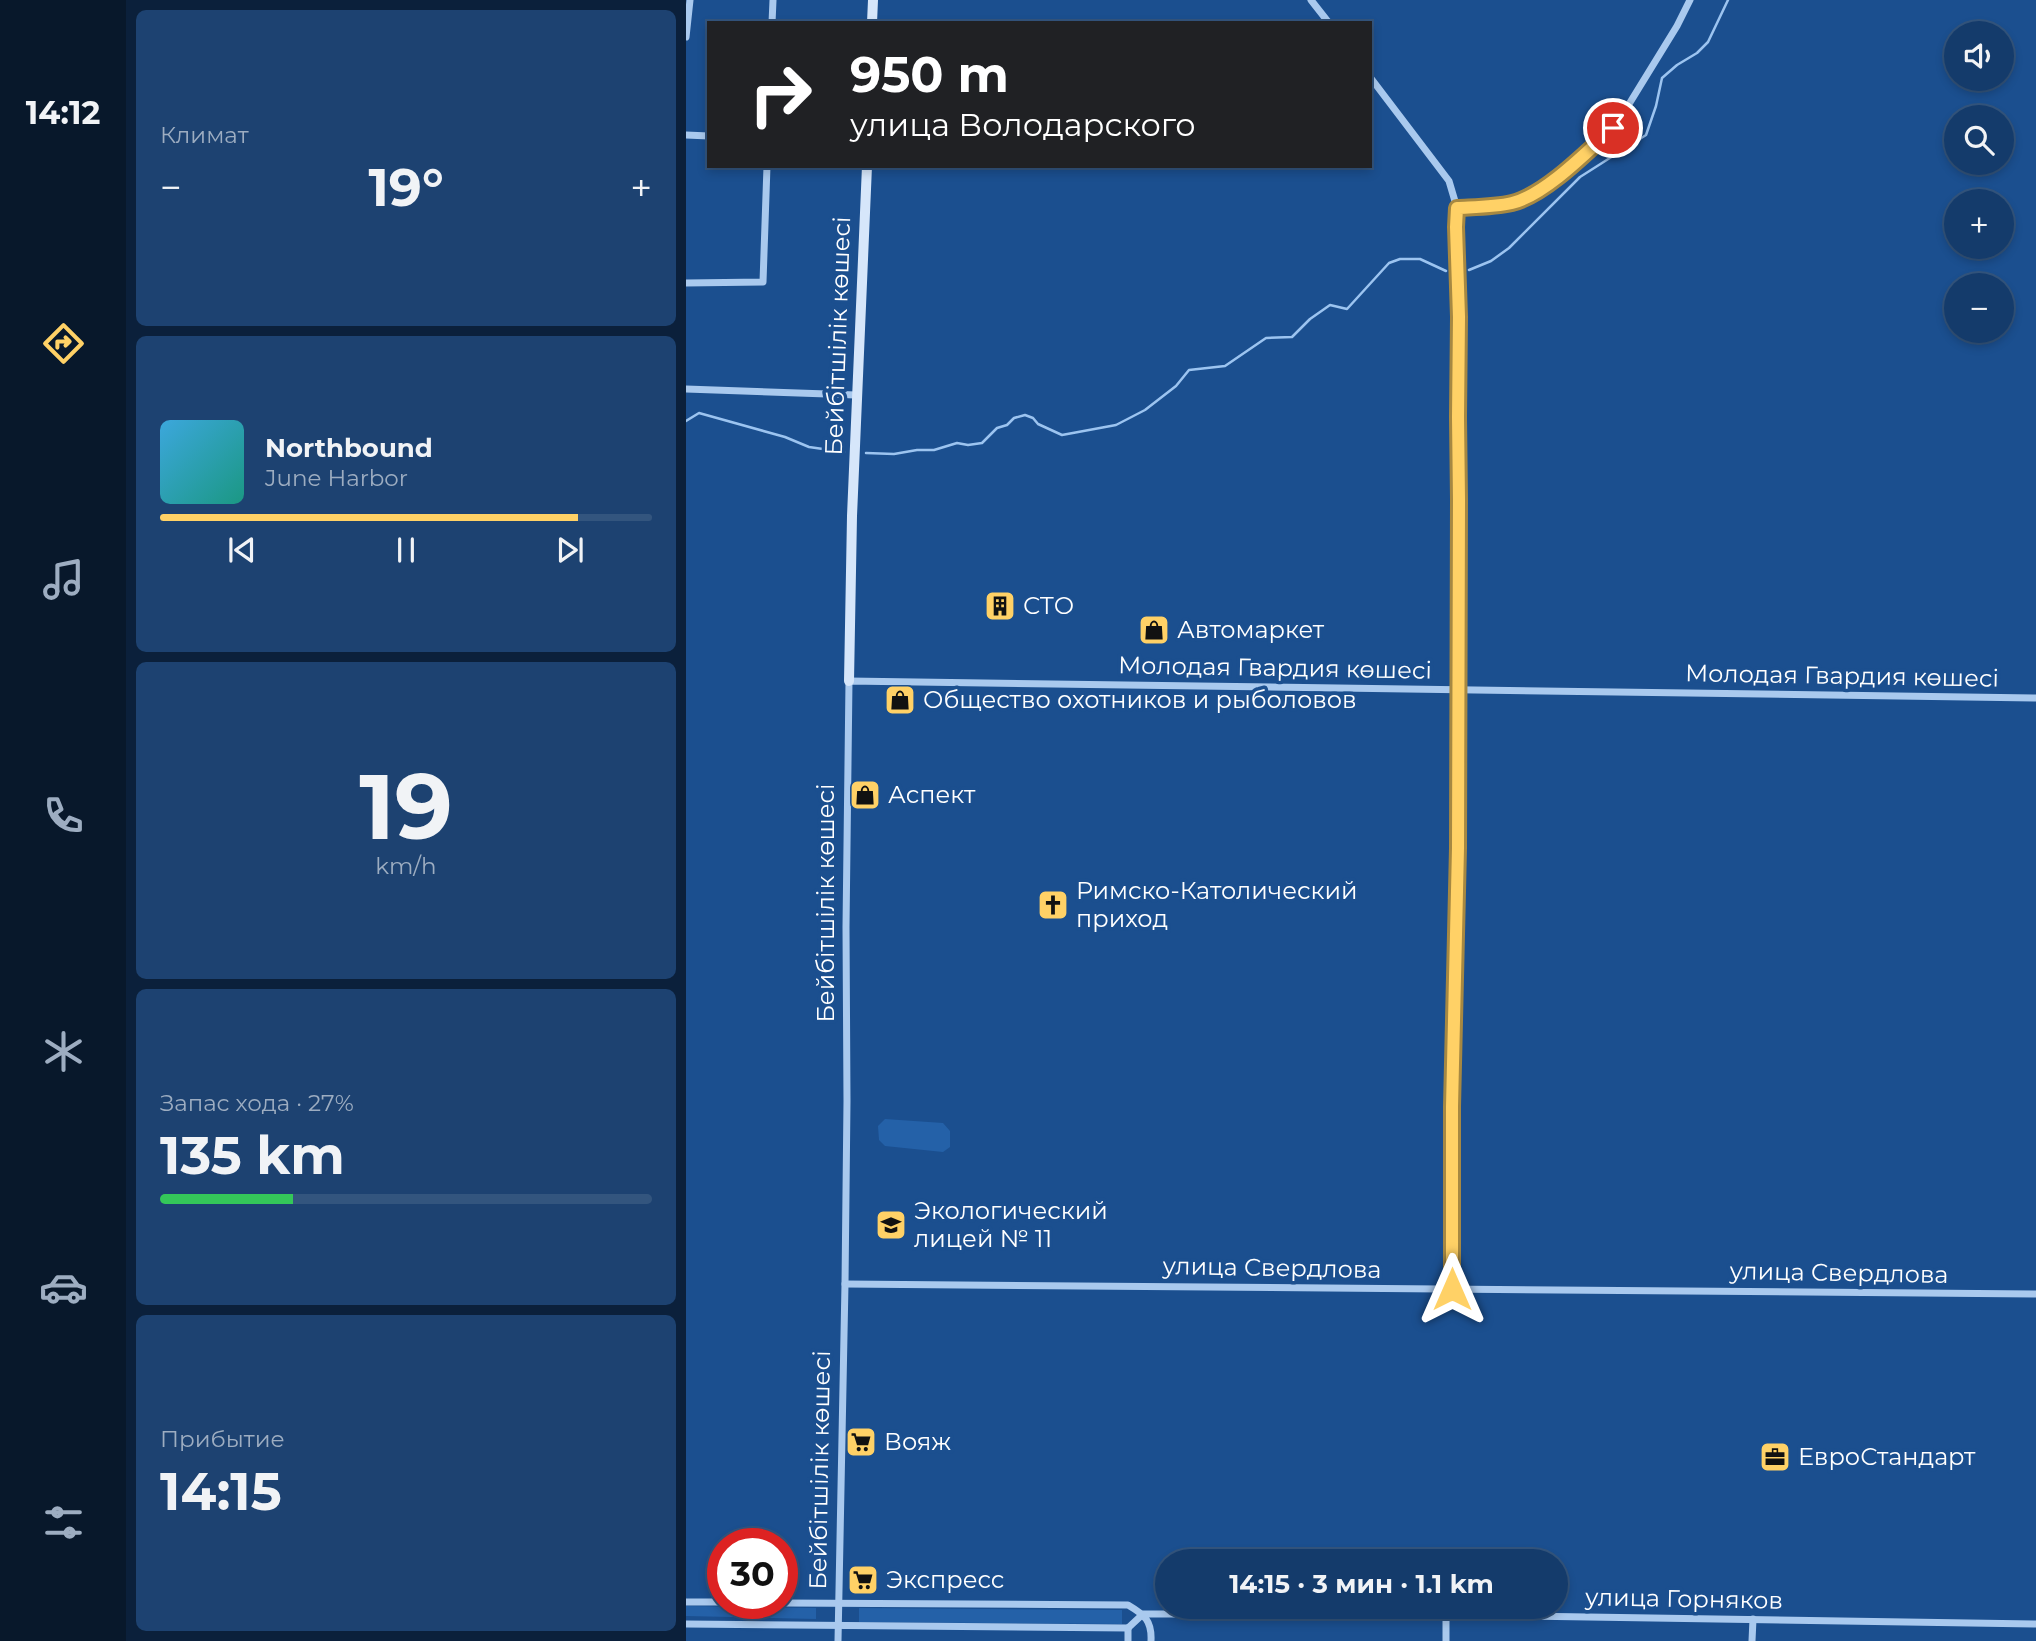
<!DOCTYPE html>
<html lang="ru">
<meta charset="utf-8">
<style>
:root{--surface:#143b6b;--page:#1d4271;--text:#f1f3f6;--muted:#9dadc1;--line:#33557e;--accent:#ffd166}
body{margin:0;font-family:Montserrat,sans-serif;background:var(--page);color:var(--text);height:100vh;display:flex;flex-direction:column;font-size:26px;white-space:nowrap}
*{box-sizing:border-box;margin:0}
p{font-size:23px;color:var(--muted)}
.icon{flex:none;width:38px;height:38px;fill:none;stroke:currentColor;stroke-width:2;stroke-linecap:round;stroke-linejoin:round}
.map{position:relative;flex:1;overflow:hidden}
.drawer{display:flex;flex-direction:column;gap:10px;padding:10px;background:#0b203b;width:560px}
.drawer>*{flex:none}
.top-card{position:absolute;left:21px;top:21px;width:665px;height:147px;border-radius:0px;box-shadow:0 4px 10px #0003,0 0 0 2px var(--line);background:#202124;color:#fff;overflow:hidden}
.fabs{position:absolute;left:1258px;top:21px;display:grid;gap:14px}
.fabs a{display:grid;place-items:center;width:70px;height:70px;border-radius:50%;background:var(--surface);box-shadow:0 4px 10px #0003,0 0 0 2px var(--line);font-size:35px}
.speed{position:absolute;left:21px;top:1528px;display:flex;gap:14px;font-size:35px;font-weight:700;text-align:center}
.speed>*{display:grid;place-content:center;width:91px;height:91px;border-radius:50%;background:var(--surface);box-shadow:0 4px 10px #0003,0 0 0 2px var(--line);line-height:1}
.speed .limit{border:10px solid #d22;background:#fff;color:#111}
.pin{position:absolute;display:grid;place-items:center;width:60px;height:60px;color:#fff;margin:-30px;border:4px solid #fff;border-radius:50%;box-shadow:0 2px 7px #0007}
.me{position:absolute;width:77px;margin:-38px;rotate:0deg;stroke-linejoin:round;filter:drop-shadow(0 0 5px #0008)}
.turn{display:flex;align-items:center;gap:24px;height:147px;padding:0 28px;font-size:32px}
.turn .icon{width:91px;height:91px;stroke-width:2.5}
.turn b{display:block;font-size:49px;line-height:60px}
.big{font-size:52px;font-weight:700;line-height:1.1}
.drawer .widget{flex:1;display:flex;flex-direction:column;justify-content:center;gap:10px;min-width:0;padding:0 24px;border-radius:10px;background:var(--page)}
.drawer .dial{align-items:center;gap:0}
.dial b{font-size:91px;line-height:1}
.song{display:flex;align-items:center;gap:21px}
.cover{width:84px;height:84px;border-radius:10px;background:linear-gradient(135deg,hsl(200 70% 55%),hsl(170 70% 35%))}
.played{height:7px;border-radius:4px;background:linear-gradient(90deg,var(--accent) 85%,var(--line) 85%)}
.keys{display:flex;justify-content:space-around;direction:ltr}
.heat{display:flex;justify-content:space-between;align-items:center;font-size:38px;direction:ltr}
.charge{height:10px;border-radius:5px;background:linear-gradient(90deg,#34c759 27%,var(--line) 0)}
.trip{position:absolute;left:469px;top:1549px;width:413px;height:70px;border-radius:35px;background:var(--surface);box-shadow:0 4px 10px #0003,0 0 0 2px var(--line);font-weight:700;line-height:70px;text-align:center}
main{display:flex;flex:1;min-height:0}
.menu{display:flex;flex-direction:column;width:126px;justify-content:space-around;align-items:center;background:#08182b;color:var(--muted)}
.menu .icon{width:49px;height:49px}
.menu .selected{color:var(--accent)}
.menu b{font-size:32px;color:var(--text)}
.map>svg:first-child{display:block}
.green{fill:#2461a8}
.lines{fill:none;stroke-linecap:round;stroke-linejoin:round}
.stream{stroke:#9cc4f0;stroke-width:2.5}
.street{stroke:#a9c9ee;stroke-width:7}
.secondary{stroke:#d6e6fa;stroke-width:10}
.route-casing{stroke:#a68842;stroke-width:18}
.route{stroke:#ffd166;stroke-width:12}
.labels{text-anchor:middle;stroke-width:7;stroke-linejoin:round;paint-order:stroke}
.street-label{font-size:24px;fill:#fff;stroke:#1b4f8f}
.poi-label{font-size:24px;fill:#fff;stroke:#1b4f8f;text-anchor:start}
</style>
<main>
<nav class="menu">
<b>14:12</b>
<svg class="icon selected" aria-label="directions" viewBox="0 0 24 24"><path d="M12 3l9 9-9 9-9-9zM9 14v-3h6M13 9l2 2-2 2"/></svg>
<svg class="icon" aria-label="music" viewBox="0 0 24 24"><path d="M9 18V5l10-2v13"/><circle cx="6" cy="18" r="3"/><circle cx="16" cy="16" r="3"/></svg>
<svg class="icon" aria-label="phone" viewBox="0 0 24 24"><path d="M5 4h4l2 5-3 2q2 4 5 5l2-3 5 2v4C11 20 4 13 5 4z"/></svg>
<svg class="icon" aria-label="climate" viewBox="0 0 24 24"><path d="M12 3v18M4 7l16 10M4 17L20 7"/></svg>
<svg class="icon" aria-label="car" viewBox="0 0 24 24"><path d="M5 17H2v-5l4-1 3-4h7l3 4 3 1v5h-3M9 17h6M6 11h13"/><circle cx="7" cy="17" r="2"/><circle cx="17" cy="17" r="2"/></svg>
<svg class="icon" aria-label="filters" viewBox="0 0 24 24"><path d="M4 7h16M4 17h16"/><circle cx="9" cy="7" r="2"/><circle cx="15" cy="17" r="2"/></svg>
</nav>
<section class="drawer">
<div class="widget"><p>Климат</p>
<div class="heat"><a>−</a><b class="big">19°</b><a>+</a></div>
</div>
<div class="widget">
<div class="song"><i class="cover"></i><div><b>Northbound</b><p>June Harbor</p></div></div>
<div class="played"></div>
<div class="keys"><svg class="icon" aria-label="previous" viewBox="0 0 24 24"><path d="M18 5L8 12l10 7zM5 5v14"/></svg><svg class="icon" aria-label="pause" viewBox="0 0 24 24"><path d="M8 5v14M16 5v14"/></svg><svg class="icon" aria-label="next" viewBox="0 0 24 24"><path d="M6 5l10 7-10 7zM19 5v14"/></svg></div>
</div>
<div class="widget dial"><b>19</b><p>km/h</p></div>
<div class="widget"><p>Запас хода · 27%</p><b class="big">135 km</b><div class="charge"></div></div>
<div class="widget"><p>Прибытие</p><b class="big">14:15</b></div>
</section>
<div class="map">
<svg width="1350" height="1641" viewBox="0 0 1350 1641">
<rect width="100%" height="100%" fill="#1b4f8f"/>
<!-- green -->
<g class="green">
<polygon points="199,1119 257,1123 264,1131 264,1147 257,1152 199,1146 193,1140 192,1126"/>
<polygon points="0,1606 130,1608 130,1619 0,1616"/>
<polygon points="173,1608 436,1610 436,1624 173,1622"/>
</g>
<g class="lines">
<!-- stream -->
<g class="stream">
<polyline points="783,270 805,261 823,248 894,177 960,135 970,106 976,78 991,65 1011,53 1022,42 1042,0"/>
<polyline points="0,421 13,413 99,437 123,447 158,452"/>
<polyline points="180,453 208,454 231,450 248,450 271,443 282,445 296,443 311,428 321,425 328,418 339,415 347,418 352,424 376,435 430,425 459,410 490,386 503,370 539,366 580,338 606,337 624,319 644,305 661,309 703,263 714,259 734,259 760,271"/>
</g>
<!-- street -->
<g class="street">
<polyline points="625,0 643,23"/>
<polyline points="86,23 87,0"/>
<polyline points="0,37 4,0"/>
<polyline points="684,77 763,181 771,208 770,227 773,317 772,848 766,1107 766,1289"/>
<polyline points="0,135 23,136"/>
<polyline points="771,208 827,203 848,194 863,183 908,145 927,128 940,109 991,26 1004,0"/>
<polyline points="0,283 77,282 81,166"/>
<polyline points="0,389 170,395"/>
<polyline points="159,1284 1350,1294"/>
<polyline points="0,1602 37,1602"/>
<path d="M96,1603L442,1605C459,1615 466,1621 465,1641"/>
<polyline points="0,1624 442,1628"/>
<polyline points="442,1628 457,1614 706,1614 1350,1624"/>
<polyline points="152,1641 159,1284 161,1101 160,927 163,681 1350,698"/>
<polyline points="442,1641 442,1628"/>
<polyline points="760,1641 760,1615"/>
<polyline points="1066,1641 1067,1619"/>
</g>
<!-- secondary -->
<g class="secondary">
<polyline points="186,23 187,0"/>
<polyline points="163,681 166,516 181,166"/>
</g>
</g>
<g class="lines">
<!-- route casing -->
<g class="route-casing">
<path id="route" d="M766,1289V1107L772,848L773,500L772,417L773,317L770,227L771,208C789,207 809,207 826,203C859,195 902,151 927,128"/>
</g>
<!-- route -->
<use href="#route" class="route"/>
</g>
<!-- icons -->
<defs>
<g id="building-square" transform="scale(1.575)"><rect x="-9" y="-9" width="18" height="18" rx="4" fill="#ffd166" stroke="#1b4f8f"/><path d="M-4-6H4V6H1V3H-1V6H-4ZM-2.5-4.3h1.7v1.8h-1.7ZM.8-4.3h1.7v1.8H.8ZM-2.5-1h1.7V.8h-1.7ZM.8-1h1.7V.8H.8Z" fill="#111"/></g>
<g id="shop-square" transform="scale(1.575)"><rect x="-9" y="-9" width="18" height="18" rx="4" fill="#ffd166" stroke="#1b4f8f"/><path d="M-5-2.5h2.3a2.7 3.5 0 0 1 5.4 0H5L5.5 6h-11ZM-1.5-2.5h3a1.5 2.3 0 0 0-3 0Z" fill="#111"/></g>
<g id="church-square" transform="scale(1.575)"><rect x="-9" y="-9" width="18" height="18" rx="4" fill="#ffd166" stroke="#1b4f8f"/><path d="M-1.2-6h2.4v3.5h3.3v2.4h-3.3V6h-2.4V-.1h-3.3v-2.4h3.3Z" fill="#111"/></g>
<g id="school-square" transform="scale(1.575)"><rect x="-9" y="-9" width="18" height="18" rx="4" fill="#ffd166" stroke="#1b4f8f"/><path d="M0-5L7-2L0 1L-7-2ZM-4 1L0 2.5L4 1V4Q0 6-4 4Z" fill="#111"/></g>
<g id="supermarket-square" transform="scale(1.575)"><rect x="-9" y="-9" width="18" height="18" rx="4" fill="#ffd166" stroke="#1b4f8f"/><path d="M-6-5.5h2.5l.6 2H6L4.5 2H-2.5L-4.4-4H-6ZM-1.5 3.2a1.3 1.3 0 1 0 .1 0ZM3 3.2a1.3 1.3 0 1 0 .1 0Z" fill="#111"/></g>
<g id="office-square" transform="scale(1.575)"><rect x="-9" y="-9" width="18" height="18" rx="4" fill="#ffd166" stroke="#1b4f8f"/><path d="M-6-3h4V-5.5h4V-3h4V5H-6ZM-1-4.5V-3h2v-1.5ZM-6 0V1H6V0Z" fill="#111"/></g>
</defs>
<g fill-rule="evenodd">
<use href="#building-square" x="314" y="606"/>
<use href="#shop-square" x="468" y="630"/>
<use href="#shop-square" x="214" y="700"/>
<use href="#shop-square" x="179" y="795"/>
<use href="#church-square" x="367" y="905"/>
<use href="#school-square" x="205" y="1225"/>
<use href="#supermarket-square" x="175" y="1442"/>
<use href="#office-square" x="1089" y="1457"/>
<use href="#supermarket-square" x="177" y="1580"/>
</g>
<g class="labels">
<!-- street labels -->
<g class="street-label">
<text transform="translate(152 336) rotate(-88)" y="8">Бейбітшілік көшесі</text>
<text transform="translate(589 668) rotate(1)" y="8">Молодая Гвардия көшесі</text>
<text transform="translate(1156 676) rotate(1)" y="8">Молодая Гвардия көшесі</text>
<text transform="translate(140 903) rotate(-90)" y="8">Бейбітшілік көшесі</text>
<text transform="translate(586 1268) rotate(1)" y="8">улица Свердлова</text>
<text transform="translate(1153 1273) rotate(1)" y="8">улица Свердлова</text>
<text transform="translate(134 1470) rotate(-89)" y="8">Бейбітшілік көшесі</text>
<text transform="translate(998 1599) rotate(1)" y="8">улица Горняков</text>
</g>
<!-- poi labels -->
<g class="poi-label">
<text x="337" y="614">СТО</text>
<text x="491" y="638">Автомаркет</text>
<text x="237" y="708">Общество охотников и рыболовов</text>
<text x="202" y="803">Аспект</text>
<text x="390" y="899">Римско-Католический<tspan x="390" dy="28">приход</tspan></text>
<text x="228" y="1219">Экологический<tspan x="228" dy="28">лицей № 11</tspan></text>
<text x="198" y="1450">Вояж</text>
<text x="1112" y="1465">ЕвроСтандарт</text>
<text x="200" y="1588">Экспресс</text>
</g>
</g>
</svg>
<div class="fabs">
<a><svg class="icon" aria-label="sound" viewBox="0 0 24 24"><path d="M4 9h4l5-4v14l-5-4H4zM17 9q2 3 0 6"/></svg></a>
<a><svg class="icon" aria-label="search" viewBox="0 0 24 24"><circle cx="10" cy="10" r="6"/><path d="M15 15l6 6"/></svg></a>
<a>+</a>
<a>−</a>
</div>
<div class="speed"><div class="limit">30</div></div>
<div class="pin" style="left:927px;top:128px;background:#d93025"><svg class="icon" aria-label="arrive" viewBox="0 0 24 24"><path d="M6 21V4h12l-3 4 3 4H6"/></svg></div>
<svg class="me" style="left:766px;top:1289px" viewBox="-20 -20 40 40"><path d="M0-17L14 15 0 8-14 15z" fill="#ffd166" stroke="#fff" stroke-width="4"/></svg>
<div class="trip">14:15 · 3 мин · 1.1 km</div>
<div class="top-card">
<div class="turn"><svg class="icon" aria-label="right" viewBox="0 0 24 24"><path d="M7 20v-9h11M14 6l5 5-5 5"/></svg><div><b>950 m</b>улица Володарского</div></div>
</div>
</div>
</main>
